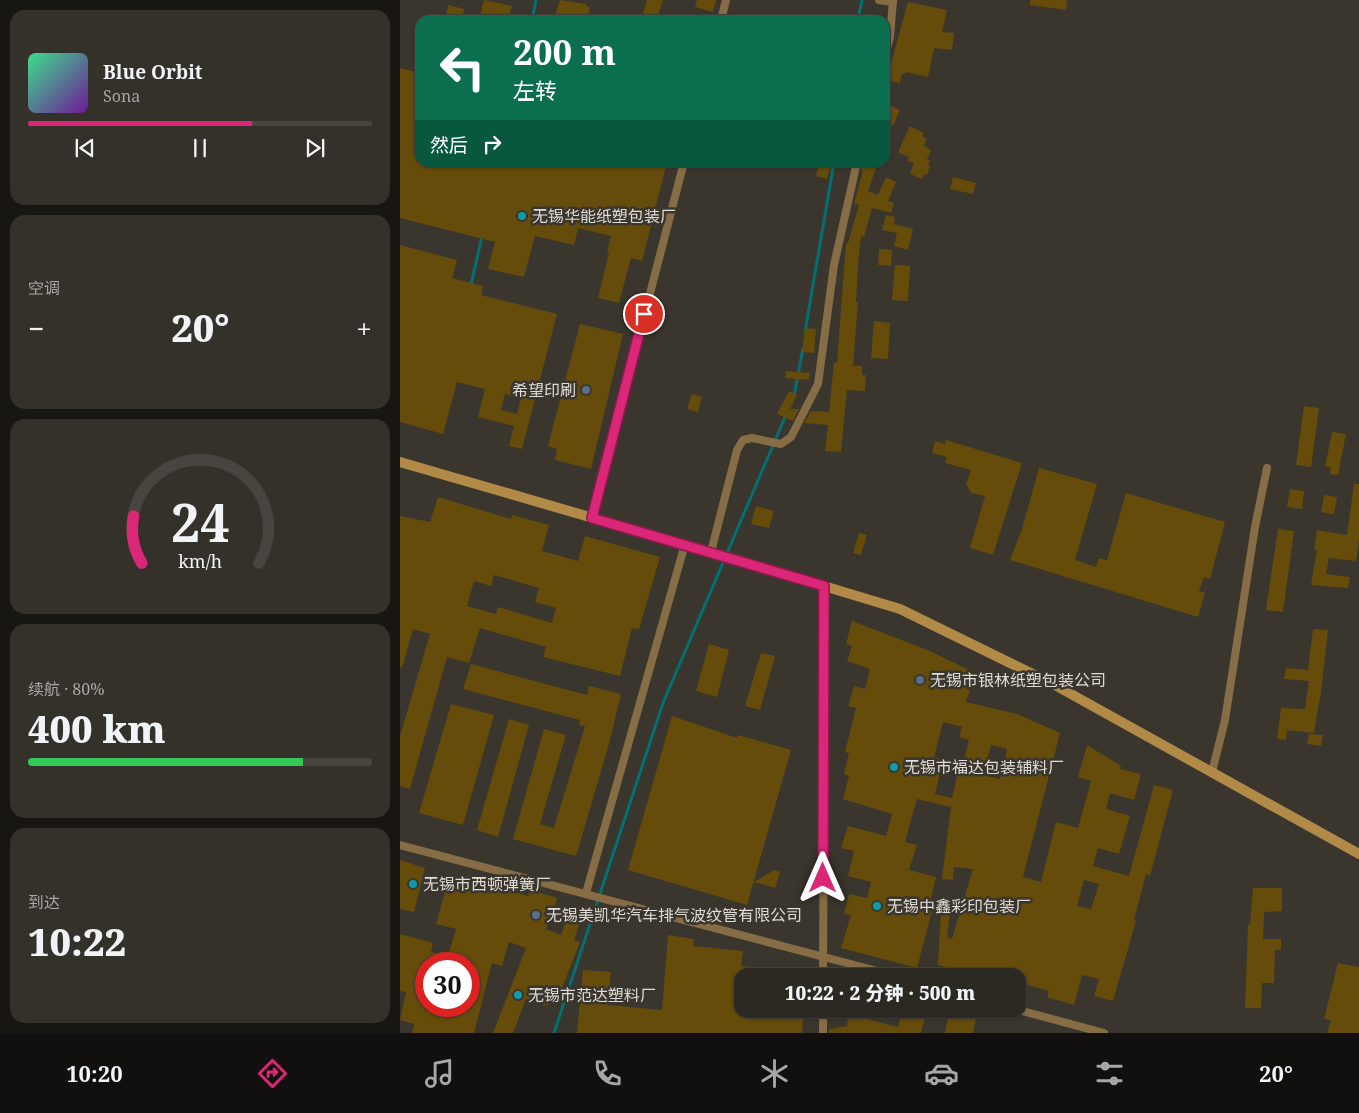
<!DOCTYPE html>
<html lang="zh">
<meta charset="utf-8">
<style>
:root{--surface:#2c2822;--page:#34302a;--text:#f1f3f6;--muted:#a6a6a5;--line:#484440;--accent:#db2777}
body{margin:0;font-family:"Noto Serif","Noto Sans SC",serif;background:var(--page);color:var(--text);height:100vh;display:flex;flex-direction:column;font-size:19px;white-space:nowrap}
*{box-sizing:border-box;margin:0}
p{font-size:16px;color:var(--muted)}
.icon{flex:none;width:28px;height:28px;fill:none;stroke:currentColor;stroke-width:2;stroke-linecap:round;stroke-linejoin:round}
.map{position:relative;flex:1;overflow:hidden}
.sheet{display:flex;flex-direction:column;gap:10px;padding:10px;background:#181613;width:400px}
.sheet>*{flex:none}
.banner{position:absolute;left:15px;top:15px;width:475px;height:152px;border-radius:15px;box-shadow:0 1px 4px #0004,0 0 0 1px var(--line);background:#0b6e4f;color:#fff;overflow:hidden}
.speed{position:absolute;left:15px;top:952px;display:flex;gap:10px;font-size:25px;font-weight:700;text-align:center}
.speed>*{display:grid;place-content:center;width:65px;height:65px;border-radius:50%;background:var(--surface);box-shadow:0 1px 4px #0004,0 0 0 1px var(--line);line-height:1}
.speed .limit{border:8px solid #d22;background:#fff;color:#111}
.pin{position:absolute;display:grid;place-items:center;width:42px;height:42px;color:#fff;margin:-21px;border:2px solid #fff;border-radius:50%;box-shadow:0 1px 5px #0007}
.me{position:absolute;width:55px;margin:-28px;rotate:0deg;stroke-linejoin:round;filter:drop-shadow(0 0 4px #0008)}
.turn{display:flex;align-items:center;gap:18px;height:105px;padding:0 15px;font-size:22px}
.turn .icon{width:65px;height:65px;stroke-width:2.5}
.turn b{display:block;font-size:35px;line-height:42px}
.then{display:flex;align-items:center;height:48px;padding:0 15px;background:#0003;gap:10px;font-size:19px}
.big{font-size:38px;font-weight:800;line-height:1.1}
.sheet .tile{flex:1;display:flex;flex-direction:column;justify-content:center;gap:8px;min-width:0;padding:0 18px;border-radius:15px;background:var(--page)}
.sheet .dial{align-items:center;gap:0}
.dial svg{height:130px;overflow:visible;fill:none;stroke:var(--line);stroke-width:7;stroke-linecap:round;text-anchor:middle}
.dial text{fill:var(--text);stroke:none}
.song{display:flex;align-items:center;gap:15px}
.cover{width:60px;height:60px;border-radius:8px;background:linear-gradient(135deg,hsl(150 70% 55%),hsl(280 70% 35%))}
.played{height:5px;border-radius:2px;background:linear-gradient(90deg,var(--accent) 65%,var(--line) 65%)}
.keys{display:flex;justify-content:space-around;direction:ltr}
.heat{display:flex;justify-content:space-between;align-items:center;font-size:28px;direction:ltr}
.charge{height:8px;border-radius:4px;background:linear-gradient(90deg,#34c759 80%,var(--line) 0)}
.trip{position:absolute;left:334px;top:968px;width:292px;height:50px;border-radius:15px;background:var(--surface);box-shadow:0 1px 4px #0004,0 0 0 1px var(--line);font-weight:800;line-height:50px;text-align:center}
.dock{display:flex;height:80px;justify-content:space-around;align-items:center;background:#12100e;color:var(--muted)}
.dock .icon{width:35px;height:35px}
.dock .on{color:var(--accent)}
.dock b{font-size:22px;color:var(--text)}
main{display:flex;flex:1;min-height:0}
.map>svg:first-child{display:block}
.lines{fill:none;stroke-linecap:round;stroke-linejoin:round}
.stream{stroke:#027073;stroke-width:3}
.building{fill:#654c0a;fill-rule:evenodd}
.street{stroke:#866d45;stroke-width:8}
.secondary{stroke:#b28a47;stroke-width:10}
.route-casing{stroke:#8e194d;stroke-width:12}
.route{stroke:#db2777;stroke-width:9}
.culture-dot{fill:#0f9aa8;stroke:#3a362d;stroke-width:2}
.service-dot{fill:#5c6f8a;stroke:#3a362d;stroke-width:2}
.labels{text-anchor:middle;stroke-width:5;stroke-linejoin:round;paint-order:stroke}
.poi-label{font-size:16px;fill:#dfdcd7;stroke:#3a362d;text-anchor:start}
</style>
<main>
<section class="sheet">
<div class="tile">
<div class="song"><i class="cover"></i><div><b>Blue Orbit</b><p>Sona</p></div></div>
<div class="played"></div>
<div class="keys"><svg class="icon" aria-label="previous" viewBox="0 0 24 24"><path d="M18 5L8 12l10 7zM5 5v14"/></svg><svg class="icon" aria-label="pause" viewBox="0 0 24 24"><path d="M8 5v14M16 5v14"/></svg><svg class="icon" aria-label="next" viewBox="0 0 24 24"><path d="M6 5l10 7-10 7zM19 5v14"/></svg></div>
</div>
<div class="tile"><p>空调</p>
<div class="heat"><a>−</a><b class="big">20°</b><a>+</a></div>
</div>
<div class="tile dial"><svg viewBox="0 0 100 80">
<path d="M14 69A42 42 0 1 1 86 69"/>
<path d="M14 69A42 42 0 0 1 9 40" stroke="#db2777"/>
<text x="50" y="56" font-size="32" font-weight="700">24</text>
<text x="50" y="72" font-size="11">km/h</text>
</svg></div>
<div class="tile"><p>续航 · 80%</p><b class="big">400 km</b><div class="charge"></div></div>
<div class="tile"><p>到达</p><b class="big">10:22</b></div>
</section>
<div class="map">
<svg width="959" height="1033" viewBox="0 0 959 1033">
<rect width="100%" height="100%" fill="#3a362d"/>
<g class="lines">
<!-- stream -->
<g class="stream">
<polyline points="132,20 136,0"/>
<polyline points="458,20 462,0"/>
<polyline points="71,285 82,236"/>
<polyline points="405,332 434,162"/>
<polyline points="394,396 403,348"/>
<polyline points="154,1033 263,703 386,415"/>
</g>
</g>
<!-- building -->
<g class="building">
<polygon points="84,0 112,6 109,16 95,13 93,20 79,20"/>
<polygon points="160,0 186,4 186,6 190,7 187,20 173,20 155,16"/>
<polygon points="247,0 263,0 257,20 241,20"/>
<polygon points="297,0 316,0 313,12 295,7"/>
<polygon points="630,0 667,0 666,10 630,5"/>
<polygon points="508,2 547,10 542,32 554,33 552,50 534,48 528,77 505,72 505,74 502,74 500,83 490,81 492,71 489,71"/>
<polygon points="48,5 64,9 62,20 46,16"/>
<polygon points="0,68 20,73 20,162 267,162 242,261 231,258 219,303 198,298 209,253 207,252 211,236 178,228 174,245 135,236 124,277 88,269 95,242 0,218"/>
<polygon points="485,103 500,110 493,126 485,122"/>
<polygon points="510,126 524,133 522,136 527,139 524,146 531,150 527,159 530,161 528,165 530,166 527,175 524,174 522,179 510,174 514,163 507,161 509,157 499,153 499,150"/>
<polygon points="420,162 431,164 427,179 416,176"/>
<polygon points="463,162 478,162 468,191 478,195 486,177 496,182 488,201 494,203 491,213 472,208 464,237 461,236 458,265 456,302 458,302 453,366 462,366 462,375 466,375 465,391 447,390 441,452 425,451 428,425 404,423 411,411 429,412 434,363 437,363 446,243 448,243 459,205 454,204 463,171 461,170"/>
<polygon points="553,177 576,183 573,194 550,189"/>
<polygon points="486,215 495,217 494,224 513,229 508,250 494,246 497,233 482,230"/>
<path d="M0,245L57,260L52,278L83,286L81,295L157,314L122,449L109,446L114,426L78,417L85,389L57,382L43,434L0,422ZM105,394L121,398L117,414L101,410Z"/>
<polygon points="479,249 492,250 491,266 478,265"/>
<polygon points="495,265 510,266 508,301 492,300"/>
<polygon points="474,321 490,323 488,359 471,358"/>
<polygon points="180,324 223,334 191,469 155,460 157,449 148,446"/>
<polygon points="405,328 416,329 414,353 402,352"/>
<polygon points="386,371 410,373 409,380 385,378"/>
<polygon points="389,391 397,395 390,409 399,409 393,421 377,414"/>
<polygon points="292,394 302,397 298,412 287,409"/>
<polygon points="904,406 919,408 911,467 896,465"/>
<polygon points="932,432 946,434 938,475 930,474 931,467 925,467"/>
<polygon points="546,440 622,463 593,555 570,548 585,496 571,493 566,484 571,470 545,463 547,457 532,453 535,441 545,444"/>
<polygon points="639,468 697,484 675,560 696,567 699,558 707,560 726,493 825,522 810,579 804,577 799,591 805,593 798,617 610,560 622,529"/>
<polygon points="954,484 959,484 959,539 956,561 929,558 926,574 950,577 948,588 911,585 917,550 914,550 917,530 947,535"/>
<polygon points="890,489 904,491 902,509 887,507"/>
<polygon points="924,495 937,497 934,514 921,512"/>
<path d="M38,497L111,519L112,515L149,525L142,551L178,561L185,536L260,557L239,629L232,628L220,676L143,657L146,647L80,628L69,663L47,657L10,789L0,786V736L30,634L13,629L2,668L0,667V516L30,522ZM94,575L139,588L135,602L156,608L152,623L98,607L96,614L67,606L74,581L91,586Z"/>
<polygon points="356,506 374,511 369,528 351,524"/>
<polygon points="878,529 894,531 883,612 866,610"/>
<polygon points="459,533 467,535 461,555 453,553"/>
<path d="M452,621L530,651L575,673L566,702L617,714L660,733L623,877L641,882L656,822L678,828L691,781L678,777L687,745L721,766L720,769L741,774L734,800L710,793L706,809L730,816L719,854L698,848L693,866L729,876L754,785L773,790L750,876L746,874L734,920L736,921L713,1001L694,996L699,979L682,975L674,1005L647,997L649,991L624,984L627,976H578L538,965L541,909L550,911L547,938L552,939L573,869L554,867L553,880L542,879L551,807L517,799L505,842L517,845L509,870L536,877L529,906L533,907L517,968L441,948L451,915L444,914L449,894L467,898L471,882L448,876L454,851L441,848L448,826L486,836L492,814L443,799L449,776L444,774L449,753L445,752L456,708L448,706L454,686L465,689L470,669L447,661L452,646L446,644ZM543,722L562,727L559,737L569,740L562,769L559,768L552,798L535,794L543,760L534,757ZM591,745L607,749L600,779L583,775ZM684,880L699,884L691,909L677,906Z"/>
<polygon points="913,629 928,630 920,701 919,701 914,733 887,730 886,740 877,739 881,708 905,709 909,681 884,679 886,668 908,670"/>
<polygon points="309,644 329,650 317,697 296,691"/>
<polygon points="361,653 375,656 360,710 345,706"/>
<polygon points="71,664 187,695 189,686 221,694 209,744 176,856 113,839 144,729 166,735 140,824 154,828 185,726 179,725 180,720 63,689"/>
<polygon points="51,704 94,715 63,825 19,813"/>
<polygon points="272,716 337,738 338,735 391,750 347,905 228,870"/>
<polygon points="109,719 129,725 98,837 77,830"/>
<polygon points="909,734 923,735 921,746 907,744"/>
<polygon points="0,860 25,868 14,912 0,909"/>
<polygon points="374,870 380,872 375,888 354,882"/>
<path d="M50,874L103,891L104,889L128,896L130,890L157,898L146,929L161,935L167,918L173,919L175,913L182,915L174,940L180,942L161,991L155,988L148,1006L126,999L113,1033H93L126,948L109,942L102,966L92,963L74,1033H12L14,1024L0,1020L6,992L0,991V934L33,943L31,952L48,956L56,929L36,924ZM26,964H69V1006H26Z"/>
<polygon points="853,888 882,888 882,911 864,912 863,939 881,939 881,950 875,950 874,983 862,983 861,1008 845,1008 848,925 850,925"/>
<polygon points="268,935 294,939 293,946 343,951 341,966 393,970 393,976 342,976 342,1009 404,1009 402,1033 177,1033 183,970 211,972 208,1005 262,1010"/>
<polygon points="938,963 959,967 959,1033 927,1033 931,1020 924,1019"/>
<polygon points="503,1009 512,1009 526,1012 521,1033 429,1033 429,1029 447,1026 449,1011 460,1015 459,1017 498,1027"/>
<polygon points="549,1013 576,1018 573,1033 545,1033"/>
</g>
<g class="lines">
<!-- street -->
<g class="street">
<polyline points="479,0 493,2"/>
<polyline points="321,20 326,0"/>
<polyline points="485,56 490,37 493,0"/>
<polyline points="192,518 284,162"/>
<polyline points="311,552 337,450 343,440 352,438 381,444 391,437 418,384 434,265 457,162"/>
<polyline points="812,772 825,720 855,527 867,468"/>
<polyline points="0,845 496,976"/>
<polyline points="186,893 285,544"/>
<polyline points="423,976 425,586"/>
<polyline points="423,1009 423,1033"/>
<polyline points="615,1009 704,1033"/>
</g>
<!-- secondary -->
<polyline class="secondary" points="0,462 331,558 500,609 653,684 959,854"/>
</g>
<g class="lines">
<!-- route casing -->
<g class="route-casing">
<polyline id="route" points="244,314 192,518 424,586 423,878"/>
</g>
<!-- route -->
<use href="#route" class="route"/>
</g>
<!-- markers -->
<g class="culture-dot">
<circle cx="122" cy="216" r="5"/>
<circle cx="494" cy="767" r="5"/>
<circle cx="13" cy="884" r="5"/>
<circle cx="477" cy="906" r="5"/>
<circle cx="118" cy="995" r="5"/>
</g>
<g class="service-dot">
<circle cx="186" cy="390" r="5"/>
<circle cx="520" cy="680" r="5"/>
<circle cx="136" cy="915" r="5"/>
</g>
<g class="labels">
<!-- poi labels -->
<g class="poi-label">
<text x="132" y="222">无锡华能纸塑包装厂</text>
<text x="176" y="396" text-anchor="end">希望印刷</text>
<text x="530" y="686">无锡市银林纸塑包装公司</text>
<text x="504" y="773">无锡市福达包装辅料厂</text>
<text x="23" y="890">无锡市西顿弹簧厂</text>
<text x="487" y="912">无锡中鑫彩印包装厂</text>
<text x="146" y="921">无锡美凯华汽车排气波纹管有限公司</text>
<text x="128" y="1001">无锡市范达塑料厂</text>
</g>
</g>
</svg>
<div class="speed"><div class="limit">30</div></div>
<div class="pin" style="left:244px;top:314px;background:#d93025"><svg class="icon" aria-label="arrive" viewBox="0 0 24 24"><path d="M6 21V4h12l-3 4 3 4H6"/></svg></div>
<svg class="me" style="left:423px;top:878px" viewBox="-20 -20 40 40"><path d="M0-17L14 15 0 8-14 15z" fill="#db2777" stroke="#fff" stroke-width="4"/></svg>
<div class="trip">10:22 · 2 分钟 · 500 m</div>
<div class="banner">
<div class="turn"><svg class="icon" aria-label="left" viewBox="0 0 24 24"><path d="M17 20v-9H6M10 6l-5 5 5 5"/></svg><div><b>200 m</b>左转</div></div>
<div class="then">然后<svg class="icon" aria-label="right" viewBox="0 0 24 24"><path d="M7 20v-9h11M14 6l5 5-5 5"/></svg></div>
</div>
</div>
</main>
<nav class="dock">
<b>10:20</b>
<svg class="icon on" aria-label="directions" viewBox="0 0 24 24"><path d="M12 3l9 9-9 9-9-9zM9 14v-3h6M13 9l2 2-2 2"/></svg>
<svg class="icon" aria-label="music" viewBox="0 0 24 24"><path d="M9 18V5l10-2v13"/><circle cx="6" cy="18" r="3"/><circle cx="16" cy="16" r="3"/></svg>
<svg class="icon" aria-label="phone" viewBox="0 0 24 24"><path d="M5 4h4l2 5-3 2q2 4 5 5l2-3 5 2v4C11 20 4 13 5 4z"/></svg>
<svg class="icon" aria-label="climate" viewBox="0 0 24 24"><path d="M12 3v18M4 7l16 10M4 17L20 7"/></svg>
<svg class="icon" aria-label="car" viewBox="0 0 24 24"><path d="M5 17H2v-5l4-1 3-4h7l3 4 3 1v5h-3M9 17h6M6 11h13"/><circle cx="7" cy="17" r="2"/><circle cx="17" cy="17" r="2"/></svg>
<svg class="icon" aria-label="filters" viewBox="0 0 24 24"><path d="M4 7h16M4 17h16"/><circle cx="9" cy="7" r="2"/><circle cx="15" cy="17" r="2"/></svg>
<b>20°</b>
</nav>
